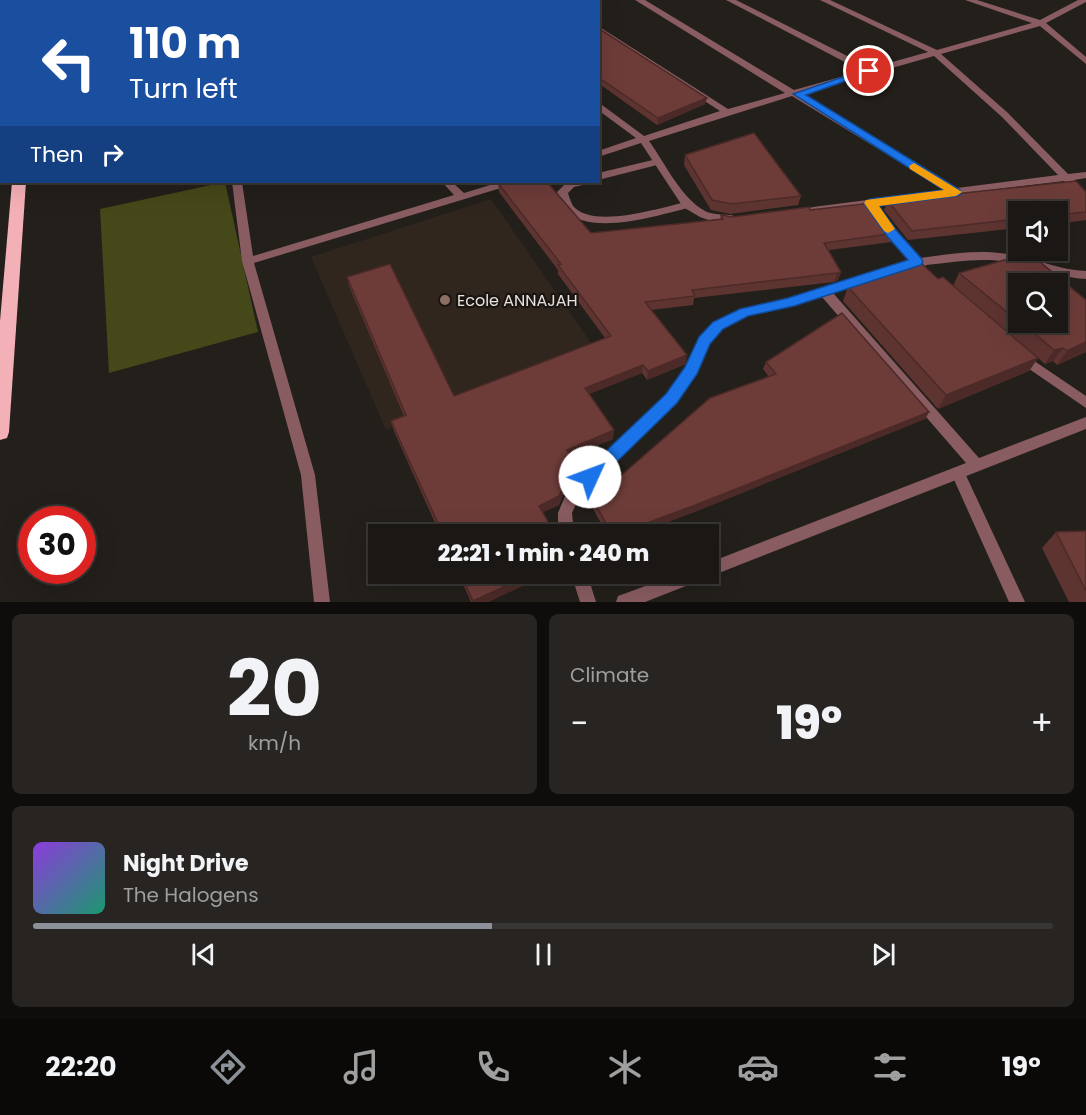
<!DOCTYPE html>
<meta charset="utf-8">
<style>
:root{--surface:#1a1714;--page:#272422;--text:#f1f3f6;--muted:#9f9fa0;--line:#383634;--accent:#8c9099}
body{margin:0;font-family:Poppins,sans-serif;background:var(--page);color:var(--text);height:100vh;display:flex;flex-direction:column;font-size:22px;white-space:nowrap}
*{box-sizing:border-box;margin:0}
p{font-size:20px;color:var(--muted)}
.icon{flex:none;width:33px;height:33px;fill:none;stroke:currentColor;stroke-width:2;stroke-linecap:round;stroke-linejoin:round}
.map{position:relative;height:602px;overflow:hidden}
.sheet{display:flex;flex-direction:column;gap:12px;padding:12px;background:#0e0d0b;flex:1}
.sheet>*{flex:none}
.top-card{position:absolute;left:0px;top:0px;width:600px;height:183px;box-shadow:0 6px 24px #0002,0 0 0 2px var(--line);background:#1a4fa0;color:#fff;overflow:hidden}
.controls{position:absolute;left:1008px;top:201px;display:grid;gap:12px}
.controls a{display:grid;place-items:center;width:60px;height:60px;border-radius:0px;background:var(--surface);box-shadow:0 6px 24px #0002,0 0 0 2px var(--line);font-size:30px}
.speed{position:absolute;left:18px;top:506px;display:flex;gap:12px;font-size:30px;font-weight:700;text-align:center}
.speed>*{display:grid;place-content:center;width:78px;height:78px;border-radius:50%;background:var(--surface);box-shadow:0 6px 24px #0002,0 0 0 2px var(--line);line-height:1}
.speed .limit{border:9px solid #d22;background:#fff;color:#111}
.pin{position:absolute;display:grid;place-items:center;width:51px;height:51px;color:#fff;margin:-26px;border:3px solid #fff;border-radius:50%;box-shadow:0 2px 6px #0007}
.me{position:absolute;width:66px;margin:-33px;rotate:47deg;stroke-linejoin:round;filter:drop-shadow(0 0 4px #0008)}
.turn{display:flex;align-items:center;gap:21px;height:126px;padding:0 30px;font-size:27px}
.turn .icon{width:78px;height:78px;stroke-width:2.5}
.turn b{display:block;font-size:42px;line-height:51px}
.then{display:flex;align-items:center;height:57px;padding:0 30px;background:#0003;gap:12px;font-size:22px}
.big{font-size:45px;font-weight:800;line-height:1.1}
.sheet .tile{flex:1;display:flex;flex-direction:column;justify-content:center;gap:9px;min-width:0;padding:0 21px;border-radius:9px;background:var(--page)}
.sheet .dial{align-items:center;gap:0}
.dial b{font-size:78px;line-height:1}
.song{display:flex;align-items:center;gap:18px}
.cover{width:72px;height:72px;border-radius:9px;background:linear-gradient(135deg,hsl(270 70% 55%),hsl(160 70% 35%))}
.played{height:6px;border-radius:3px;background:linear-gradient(90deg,var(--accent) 45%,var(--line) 45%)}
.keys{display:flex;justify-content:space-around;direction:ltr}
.heat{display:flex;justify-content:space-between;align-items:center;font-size:33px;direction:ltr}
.sheet .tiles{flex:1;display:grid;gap:12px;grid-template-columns:1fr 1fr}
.tile:last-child{grid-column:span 2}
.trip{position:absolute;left:368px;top:524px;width:351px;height:60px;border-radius:0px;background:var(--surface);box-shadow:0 6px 24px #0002,0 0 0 2px var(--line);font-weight:800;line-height:60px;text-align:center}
.menu{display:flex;height:96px;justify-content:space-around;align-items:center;background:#0a0908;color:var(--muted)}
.menu .icon{width:42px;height:42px}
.menu .active{color:var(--accent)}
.menu b{font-size:27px;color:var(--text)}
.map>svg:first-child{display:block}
.built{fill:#30261e}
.green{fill:#454818}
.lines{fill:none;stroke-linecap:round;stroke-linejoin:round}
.service{fill:#885c61;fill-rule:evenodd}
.minor{fill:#885c61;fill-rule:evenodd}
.trunk{fill:#f4b0b7;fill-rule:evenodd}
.wall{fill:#5e3431;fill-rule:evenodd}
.shaded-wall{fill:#4c2a28}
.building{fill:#6d3c39;stroke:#4c2a28;stroke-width:1.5}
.route{fill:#1a73e8;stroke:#114b97;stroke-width:1.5}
.slow{fill:#f59e0b}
.education-dot{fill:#8d6e63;stroke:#1a1511;stroke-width:2}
.labels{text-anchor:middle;stroke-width:4.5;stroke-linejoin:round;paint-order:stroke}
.poi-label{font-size:16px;fill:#e5e2df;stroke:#1a1511;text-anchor:start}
</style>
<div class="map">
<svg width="1086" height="602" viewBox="0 0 1086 602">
<rect width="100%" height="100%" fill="#231f1a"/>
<!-- built -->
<polygon class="built" points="491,199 591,343 386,430 311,257"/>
<!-- green -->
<polygon class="green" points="225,182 258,332 109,373 100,209"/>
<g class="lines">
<!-- service -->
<g class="service">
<polygon points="657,159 661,160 661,164 598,180 598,173"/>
<path d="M571,182H588L587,184L574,187L568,193C569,197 571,202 573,206C594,230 661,207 687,202L692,205L691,207C660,215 588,238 564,209C561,205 559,197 557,192L566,183Z"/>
<polygon points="958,467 963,469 1025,602 1009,602 951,473 953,469"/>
</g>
<!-- minor -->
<g class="minor">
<rect x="199" y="0" width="8" height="2"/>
<polygon points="527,0 541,0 524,2"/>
<polygon points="545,0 554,0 556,2 546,2"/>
<path d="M635,0H645L794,90L862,71L726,0H736L871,68L928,52L820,0H830L937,50L1032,23L965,0H977L1040,20L1078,0H1086V2L1046,23L1086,57V64L1040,26L941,54L1008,113L1068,174L1086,172V178L1074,180L1086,192V201L1082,200L1064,181L809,212L808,210L809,208L813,207L945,190L792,96L649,141C665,163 681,198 705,211C716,217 733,212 741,219L736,223H717L700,217L683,207L641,143L598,157V151L636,138L598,110V102L644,136L720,111L598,32V26L728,109L785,93ZM934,56L1002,117L1058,175L957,188L801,94Z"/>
<polygon points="232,182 242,182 253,256 454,195 442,182 452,182 464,193 500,182 515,182 514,184 254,263 315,475 330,602 314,602 301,475 242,261"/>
<path d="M886,221L890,222L920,258C949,254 978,249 1008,254C1035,258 1059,270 1086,271V279C1059,278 1035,266 1009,262C981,257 954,262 926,265L925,270L921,271L915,267L833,293L979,458L1086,417V429L645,602H616L618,596L681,573H708V563L966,463L822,297L789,307L748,316L722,328L709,343L696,374L677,403L578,499L572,513L574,534H558V513L568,489L667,395L686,368L700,338L714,322L741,309L788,299L909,260L881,225Z"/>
<polygon points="1021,352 1086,396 1086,408 1016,360 1015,357 1016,354"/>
<polygon points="571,573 587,573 596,602 580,602"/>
</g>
<!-- trunk -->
<g class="trunk">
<polygon points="29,0 39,0 28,2"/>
<polygon points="12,182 26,182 9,432 7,438 0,440 0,321"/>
</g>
</g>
<!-- wall -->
<g class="wall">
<polygon points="598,28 705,104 657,125 598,83"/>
<polygon points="685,155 801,196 798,205 730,214 711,210 684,165"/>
<polygon points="498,183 591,233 720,219 721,215 732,217 810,210 896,233 892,242 829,250 841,272 838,280 834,282 694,298 693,305 651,310 686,364 647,380 642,373 589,394 613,439 571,456 579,468 578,476 566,488 559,505 543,512 555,534 440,534 393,429 391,421 404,416 349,286 347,277 454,396 605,338 558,274 558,270 499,192"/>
<polygon points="1086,192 1086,220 1058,224 1058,212 1018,212 1018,228 908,240 884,210 888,201"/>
<path d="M1029,253L1086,300V352L1057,365L1053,361L1045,364L1038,358L1029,371L938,409L843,301L848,287L919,261L938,279L943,277L953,286L959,273ZM1018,284H1058V322H1018Z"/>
<polygon points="766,362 929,412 925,419 692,513 635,534 607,534 592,507 593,500 769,377 763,369"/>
<polygon points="1086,531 1086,602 1069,602 1042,548 1056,532"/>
<polygon points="458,573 550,573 488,602 471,602"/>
</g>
<!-- shaded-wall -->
<g class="shaded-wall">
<polygon points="431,0 459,0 451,2 423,2"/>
<polygon points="707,98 705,104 657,125 658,118"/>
<polygon points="841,272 838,280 834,282 837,273"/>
<polygon points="1086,342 1086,352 1057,365 1067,351"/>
<polygon points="1063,348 1053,361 1045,364 1054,350"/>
<polygon points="687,355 686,364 647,380 648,371"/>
<polygon points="1038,358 1029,371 938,409 946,395"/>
<polygon points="643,365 642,373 584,396 585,388"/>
<polygon points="929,412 925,419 692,513 635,534 617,534"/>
<polygon points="614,430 613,439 567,458 567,450"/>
<polygon points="579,468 578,476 566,488 559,505 539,514 539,506"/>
<polygon points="533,573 550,573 488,602 473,602 473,601"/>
</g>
<!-- building -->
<g class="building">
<polygon points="252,0 431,0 423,2 253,2"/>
<polygon points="598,28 707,98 658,118 598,77"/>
<polygon points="754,133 801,196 732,204 712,200 685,155"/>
<polygon points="1076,181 1086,192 1086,212 1058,215 1058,212 1018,212 1018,219 912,231 888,201"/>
<polygon points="503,182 547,182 591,233 723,219 721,215 732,217 809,207 810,210 872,203 896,233 824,243 841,272 837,273 692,290 695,296 645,302 687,355 648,371 643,365 585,388 614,430 567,450 579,468 566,480 559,496 539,506 555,534 443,534 391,421 406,415 347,277 390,264 454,396 611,336 558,265 561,264 498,183"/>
<polygon points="1029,253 1086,300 1086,342 1067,351 1063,348 1054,350 1021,322 1058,322 1058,284 1018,284 1018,321 959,273"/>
<polygon points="919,261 938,279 943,277 1038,358 946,395 848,287"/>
<polygon points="842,313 929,412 693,506 617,534 612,534 593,500 710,398 776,374 766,362"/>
<polygon points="1086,531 1086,591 1056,532"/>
<polygon points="460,573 533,573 473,601"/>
</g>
<!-- route -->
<polygon class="route" points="866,69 874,71 806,95 960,190 960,195 956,196 879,206 896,230 921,258 923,262 921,265 794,306 748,316 723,329 710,344 697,374 677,403 596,482 590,485 584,482 582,477 584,472 666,394 685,367 699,337 713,322 740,309 788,298 908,260 887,236 864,203 870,199 944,190 793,94"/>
<!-- slow -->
<polygon class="slow" points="914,163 962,192 956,196 879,206 895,229 888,233 884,231 864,203 866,200 944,190 910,169 909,166"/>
<!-- markers -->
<circle class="education-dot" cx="445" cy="300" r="6"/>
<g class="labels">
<!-- poi labels -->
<g class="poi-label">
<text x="457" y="306">Ecole ANNAJAH</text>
</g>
</g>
</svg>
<div class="controls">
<a><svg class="icon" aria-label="sound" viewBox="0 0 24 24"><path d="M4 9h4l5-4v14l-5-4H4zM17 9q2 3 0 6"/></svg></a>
<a><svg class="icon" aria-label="search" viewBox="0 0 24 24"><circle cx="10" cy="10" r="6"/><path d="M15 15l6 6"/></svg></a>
</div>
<div class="speed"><div class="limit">30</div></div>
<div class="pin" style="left:869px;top:71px;background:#d93025"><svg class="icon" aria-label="arrive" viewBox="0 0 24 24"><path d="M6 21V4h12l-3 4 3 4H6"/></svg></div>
<svg class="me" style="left:590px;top:477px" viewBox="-20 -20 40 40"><circle r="19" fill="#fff"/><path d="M0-13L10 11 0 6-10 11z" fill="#1a73e8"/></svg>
<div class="trip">22:21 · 1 min · 240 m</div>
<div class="top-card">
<div class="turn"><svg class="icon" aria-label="left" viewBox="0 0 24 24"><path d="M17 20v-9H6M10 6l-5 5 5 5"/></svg><div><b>110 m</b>Turn left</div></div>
<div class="then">Then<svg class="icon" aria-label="right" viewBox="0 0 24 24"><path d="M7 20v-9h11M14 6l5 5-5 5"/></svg></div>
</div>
</div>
<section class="sheet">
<div class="tiles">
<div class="tile dial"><b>20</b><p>km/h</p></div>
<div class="tile"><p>Climate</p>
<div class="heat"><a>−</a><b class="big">19°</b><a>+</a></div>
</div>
<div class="tile">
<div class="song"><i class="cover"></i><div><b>Night Drive</b><p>The Halogens</p></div></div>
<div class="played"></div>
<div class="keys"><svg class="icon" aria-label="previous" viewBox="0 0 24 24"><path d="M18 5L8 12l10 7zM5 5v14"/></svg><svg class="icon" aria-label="pause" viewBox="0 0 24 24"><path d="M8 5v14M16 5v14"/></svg><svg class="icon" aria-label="next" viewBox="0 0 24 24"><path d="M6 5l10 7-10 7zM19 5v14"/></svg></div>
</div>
</div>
</section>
<nav class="menu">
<b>22:20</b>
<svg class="icon active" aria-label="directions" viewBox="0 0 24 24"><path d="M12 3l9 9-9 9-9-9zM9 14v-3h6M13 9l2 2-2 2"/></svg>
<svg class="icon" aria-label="music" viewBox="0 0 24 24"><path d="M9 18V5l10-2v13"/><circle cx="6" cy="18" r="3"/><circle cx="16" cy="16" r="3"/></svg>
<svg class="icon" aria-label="phone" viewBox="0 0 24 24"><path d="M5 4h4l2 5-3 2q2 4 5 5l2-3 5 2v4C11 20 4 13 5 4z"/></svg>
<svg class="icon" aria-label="climate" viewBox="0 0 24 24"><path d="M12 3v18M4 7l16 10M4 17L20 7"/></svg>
<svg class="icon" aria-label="car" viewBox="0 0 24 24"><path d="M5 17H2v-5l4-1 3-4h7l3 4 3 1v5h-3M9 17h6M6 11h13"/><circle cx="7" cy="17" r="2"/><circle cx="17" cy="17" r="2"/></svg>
<svg class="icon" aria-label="filters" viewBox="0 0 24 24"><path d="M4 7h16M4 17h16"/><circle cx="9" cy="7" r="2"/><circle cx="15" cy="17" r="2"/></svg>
<b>19°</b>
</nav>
